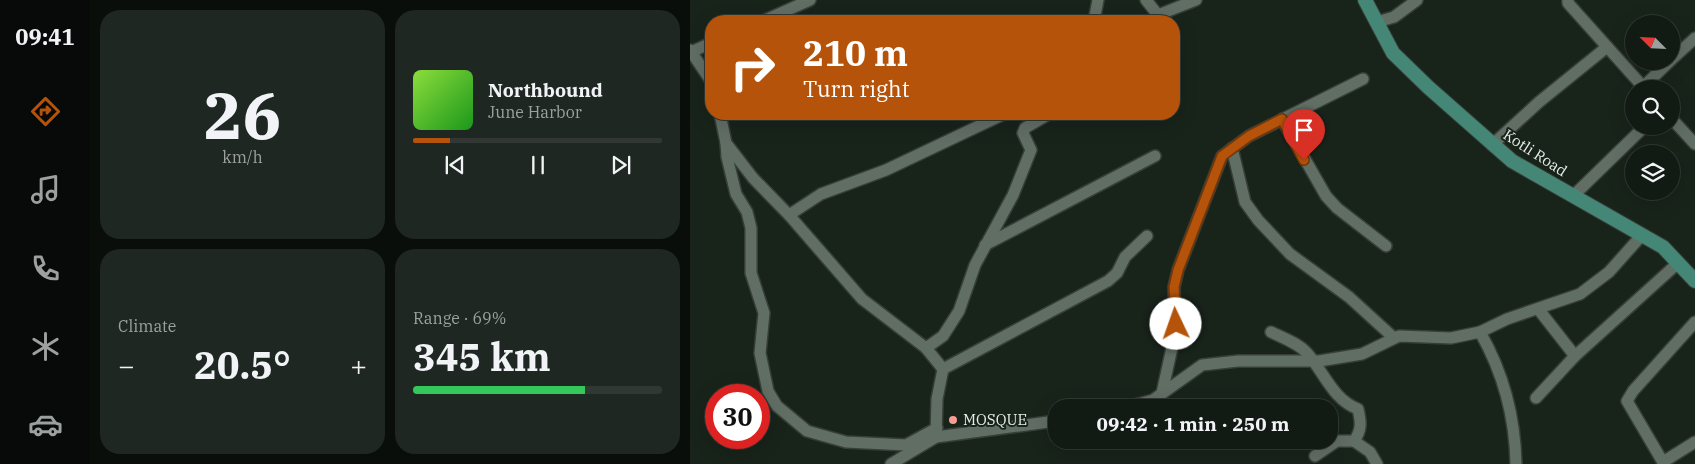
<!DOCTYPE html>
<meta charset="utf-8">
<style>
:root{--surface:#121a14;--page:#1f2722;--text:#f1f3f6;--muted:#9ca1a0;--line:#313834;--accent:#b45309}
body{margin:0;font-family:"IBM Plex Serif",serif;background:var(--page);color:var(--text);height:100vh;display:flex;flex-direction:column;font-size:19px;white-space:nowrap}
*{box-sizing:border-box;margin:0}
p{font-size:16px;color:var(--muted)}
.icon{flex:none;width:28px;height:28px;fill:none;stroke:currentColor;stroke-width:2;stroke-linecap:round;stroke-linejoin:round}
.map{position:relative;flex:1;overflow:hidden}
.side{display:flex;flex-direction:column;gap:10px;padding:10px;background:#0a0e0b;width:600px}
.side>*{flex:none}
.top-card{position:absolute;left:15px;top:15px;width:475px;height:105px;border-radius:20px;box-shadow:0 5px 20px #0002,0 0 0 1px var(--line);background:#b45309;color:#fff;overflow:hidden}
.needle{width:32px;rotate:294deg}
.buttons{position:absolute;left:935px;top:15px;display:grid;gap:10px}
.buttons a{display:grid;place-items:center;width:55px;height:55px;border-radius:50%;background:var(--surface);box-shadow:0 5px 20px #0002,0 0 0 1px var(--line);font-size:25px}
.speed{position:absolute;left:15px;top:384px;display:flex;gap:10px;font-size:25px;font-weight:700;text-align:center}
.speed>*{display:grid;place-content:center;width:65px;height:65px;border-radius:50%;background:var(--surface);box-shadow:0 5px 20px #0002,0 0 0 1px var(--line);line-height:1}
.speed .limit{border:8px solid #d22;background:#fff;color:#111}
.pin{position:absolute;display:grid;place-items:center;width:42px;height:42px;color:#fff;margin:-51px -21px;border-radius:50% 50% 50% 0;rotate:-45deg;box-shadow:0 0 5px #0007}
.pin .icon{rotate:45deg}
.me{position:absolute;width:55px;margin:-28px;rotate:357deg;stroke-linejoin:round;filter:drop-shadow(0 0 4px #0008)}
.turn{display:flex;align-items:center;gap:18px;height:105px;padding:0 15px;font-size:22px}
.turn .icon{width:65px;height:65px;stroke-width:2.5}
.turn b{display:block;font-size:35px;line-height:42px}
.big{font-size:38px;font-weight:800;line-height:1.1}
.side .card{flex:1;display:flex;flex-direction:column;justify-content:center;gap:8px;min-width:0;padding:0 18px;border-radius:20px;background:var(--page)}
.side .dial{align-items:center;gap:0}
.dial b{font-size:65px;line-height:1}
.song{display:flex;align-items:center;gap:15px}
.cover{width:60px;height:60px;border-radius:8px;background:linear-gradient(135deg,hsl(90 70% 55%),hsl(120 70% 35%))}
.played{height:5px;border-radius:2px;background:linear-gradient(90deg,var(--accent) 15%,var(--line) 15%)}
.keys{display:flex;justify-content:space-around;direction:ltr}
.heat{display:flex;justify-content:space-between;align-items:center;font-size:28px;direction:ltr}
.charge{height:8px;border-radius:4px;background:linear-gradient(90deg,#34c759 69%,var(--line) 0)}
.side .tiles{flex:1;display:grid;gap:10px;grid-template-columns:repeat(2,1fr)}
.trip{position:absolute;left:358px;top:399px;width:290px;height:50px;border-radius:20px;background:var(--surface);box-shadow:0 5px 20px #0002,0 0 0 1px var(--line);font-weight:800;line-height:50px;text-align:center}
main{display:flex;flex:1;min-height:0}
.dock{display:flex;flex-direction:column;width:90px;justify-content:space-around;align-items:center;background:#070a08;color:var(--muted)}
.dock .icon{width:35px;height:35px}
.dock .on{color:var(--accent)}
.dock b{font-size:22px;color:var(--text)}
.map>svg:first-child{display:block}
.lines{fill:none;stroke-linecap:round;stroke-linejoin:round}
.minor-casing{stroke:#363e37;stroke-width:14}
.major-casing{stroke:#363e37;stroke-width:16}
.minor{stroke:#616e64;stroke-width:11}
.major{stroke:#458777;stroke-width:14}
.route-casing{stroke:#753606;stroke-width:12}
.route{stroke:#b45309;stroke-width:9}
.poi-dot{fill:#f59c95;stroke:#18231a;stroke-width:2}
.labels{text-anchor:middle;stroke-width:4;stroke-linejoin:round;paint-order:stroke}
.street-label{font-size:15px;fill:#e5ede7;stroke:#18231a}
.poi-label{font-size:15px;fill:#e5ede7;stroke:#18231a;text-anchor:start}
</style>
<main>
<nav class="dock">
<b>09:41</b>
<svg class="icon on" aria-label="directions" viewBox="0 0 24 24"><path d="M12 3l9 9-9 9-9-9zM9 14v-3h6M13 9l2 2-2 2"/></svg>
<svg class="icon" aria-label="music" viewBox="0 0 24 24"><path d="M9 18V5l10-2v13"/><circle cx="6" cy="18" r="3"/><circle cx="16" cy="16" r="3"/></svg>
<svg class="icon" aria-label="phone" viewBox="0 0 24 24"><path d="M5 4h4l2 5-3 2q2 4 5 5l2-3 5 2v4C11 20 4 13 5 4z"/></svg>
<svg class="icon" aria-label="climate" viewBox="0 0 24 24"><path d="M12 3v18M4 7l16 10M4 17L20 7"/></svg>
<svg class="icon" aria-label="car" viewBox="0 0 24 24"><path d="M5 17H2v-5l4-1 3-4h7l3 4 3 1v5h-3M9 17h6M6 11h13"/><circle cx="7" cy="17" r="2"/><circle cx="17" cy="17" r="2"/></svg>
</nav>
<section class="side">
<div class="tiles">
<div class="card dial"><b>26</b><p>km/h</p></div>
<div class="card">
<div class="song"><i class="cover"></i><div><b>Northbound</b><p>June Harbor</p></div></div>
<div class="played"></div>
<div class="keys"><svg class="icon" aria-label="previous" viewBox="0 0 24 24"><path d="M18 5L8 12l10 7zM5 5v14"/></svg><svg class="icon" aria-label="pause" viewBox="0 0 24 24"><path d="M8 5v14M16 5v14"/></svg><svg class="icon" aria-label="next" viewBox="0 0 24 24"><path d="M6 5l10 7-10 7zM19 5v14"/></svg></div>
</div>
<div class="card"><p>Climate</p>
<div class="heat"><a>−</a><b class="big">20.5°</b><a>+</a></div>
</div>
<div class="card"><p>Range · 69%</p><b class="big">345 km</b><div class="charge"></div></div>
</div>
</section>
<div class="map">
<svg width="1005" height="464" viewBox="0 0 1005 464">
<rect width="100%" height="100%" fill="#18231a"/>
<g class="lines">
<!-- minor casing -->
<g class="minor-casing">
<g id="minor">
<polyline points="456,0 468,15 506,0"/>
<polyline points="878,0 878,3 955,89"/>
<polyline points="73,21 120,0"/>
<polyline points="404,21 408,0"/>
<polyline points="687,22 704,17 727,0"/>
<polyline points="0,50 21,81"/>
<polyline points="1,52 21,43"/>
<polyline points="981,60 1005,38"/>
<polyline points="953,87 980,61"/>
<polyline points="30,114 36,143 63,178 99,215 172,299 236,348"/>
<polyline points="981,118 1005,144"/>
<polyline points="592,119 636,196 647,208 696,246"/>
<polyline points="36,143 37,157 46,194 57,212 61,228 61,273 74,313 70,353 78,391 87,406 117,431 156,442 216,445 247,428"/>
<polyline points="802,145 849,102 917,47"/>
<polyline points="542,148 555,202 568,220 600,254 659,297 704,338"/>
<polyline points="883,196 955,126"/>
<polyline points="99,215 131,194 196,170 314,114"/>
<polyline points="295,245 465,156"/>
<polyline points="849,310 885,356"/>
<path d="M581,332C593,338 608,343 617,353C634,372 643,400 668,409C671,422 672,430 664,441H647L625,456"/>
<path d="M790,332C814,374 825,416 826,464"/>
<polyline points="253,369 418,281 427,273 435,257 457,236"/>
<polyline points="472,393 485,334 484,287 488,270 532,156 559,136 673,79"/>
<polyline points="846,398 885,356 988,263"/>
<polyline points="434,408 463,400 512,365 548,361 629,361 672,354 709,336 761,338 790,332 817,319 890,294 919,272 952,235"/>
<polyline points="246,437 366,421"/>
<polyline points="664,441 680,452 687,464"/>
<polyline points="973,462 1005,442"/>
<polyline points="201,464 246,437 247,399 253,369 236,348 253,336 269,311 285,265 323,195 341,150 333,133 335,128 359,114"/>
<polyline points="974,464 937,401 943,391 1005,322"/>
</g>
</g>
<!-- major casing -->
<g class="major-casing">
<polyline id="major" points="675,0 703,53 738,87 822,161 973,247 1005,281"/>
</g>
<!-- minor -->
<use href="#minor" class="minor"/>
<!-- major -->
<use href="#major" class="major"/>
</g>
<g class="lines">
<!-- route casing -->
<g class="route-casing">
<polyline id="route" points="486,324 484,287 488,270 532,156 559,136 592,119 614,160"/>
</g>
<!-- route -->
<use href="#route" class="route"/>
</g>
<!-- markers -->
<circle class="poi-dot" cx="263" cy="420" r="5"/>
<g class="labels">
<!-- street labels -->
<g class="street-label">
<text transform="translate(845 153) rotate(33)" y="5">Kotli Road</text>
</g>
<!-- poi labels -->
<g class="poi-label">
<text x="273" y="425">MOSQUE</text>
</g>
</g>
</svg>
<div class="buttons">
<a><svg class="needle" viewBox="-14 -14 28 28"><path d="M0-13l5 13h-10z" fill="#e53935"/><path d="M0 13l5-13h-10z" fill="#9ca1a0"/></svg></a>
<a><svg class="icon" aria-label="search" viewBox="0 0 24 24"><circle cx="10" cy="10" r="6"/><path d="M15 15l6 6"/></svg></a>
<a><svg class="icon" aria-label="layers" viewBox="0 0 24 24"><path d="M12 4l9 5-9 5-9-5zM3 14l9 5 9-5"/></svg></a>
</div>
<div class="speed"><div class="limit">30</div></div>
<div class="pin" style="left:614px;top:160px;background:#d93025"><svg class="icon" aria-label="arrive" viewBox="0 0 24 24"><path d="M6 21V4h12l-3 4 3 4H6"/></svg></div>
<svg class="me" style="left:486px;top:324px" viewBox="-20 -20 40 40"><circle r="19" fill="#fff"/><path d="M0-13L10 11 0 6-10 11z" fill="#b45309"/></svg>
<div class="trip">09:42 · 1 min · 250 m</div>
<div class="top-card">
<div class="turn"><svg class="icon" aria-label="right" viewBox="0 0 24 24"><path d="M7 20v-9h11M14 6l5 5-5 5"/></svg><div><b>210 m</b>Turn right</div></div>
</div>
</div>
</main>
